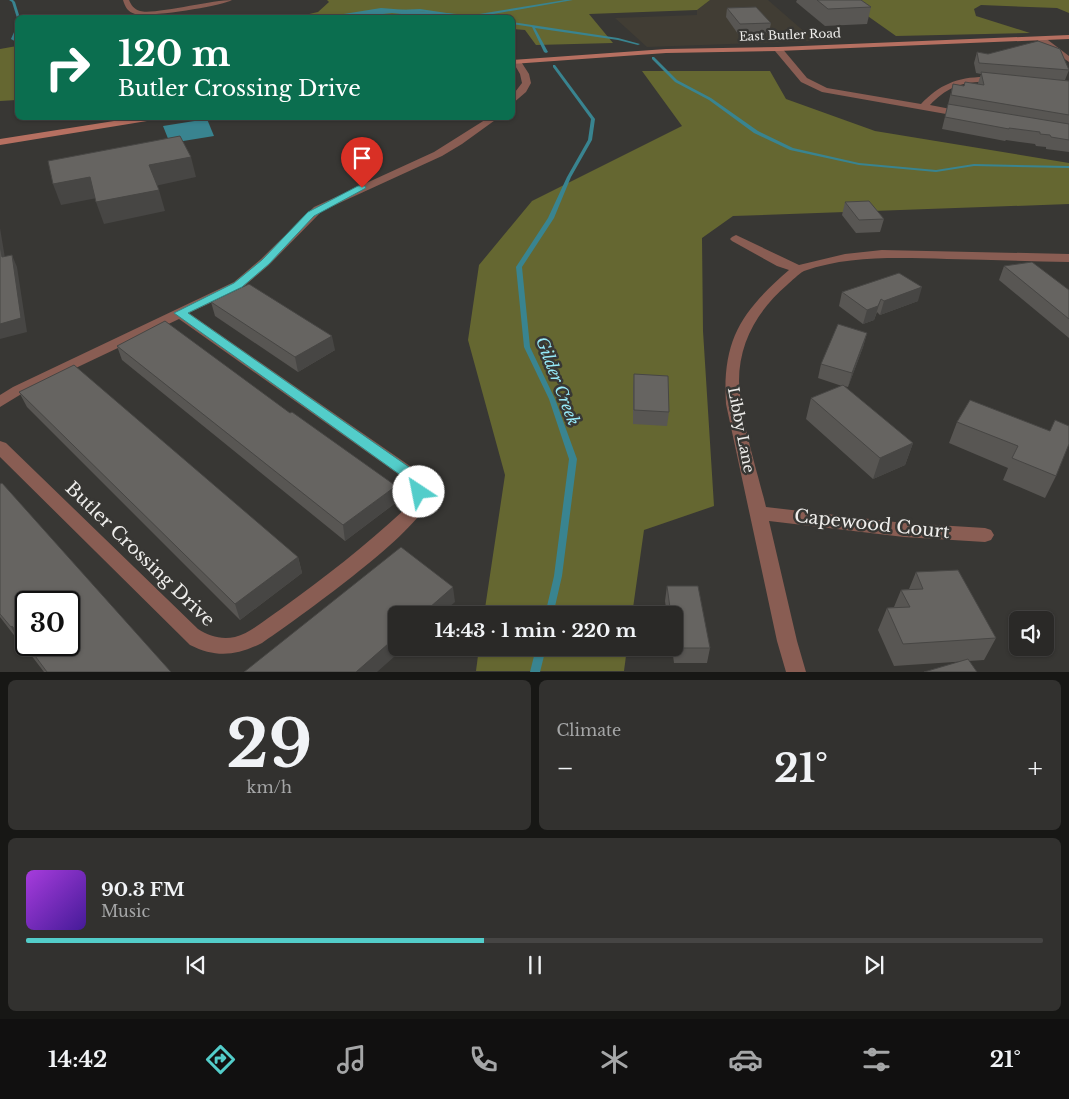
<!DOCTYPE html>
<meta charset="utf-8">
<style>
:root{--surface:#2a2927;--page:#32312f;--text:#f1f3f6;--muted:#a5a6a7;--line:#464544;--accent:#53cdca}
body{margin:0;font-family:"Libre Baskerville",serif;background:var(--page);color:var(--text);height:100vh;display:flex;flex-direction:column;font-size:19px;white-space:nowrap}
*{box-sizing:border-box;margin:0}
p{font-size:16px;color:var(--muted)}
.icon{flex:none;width:28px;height:28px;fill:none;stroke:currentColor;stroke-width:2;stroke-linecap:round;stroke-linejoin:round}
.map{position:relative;height:672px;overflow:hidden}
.panel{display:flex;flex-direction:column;gap:8px;padding:8px;background:#171715;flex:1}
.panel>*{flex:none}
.banner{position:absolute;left:15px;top:15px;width:500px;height:105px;border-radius:8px;box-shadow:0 1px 4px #0004,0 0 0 1px var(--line);background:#0b6e4f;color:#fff;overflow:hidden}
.tools{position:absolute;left:1009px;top:611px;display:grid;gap:10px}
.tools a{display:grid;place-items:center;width:45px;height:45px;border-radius:8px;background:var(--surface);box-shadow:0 1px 4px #0004,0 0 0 1px var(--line);font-size:25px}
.speed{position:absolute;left:15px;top:591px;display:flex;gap:10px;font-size:25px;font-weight:700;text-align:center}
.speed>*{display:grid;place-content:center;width:65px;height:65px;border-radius:50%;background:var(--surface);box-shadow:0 1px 4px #0004,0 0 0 1px var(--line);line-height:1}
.speed .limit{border:2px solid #111;border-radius:8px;background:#fff;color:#111}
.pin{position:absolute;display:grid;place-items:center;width:42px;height:42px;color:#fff;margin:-51px -21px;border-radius:50% 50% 50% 0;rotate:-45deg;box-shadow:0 0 5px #0007}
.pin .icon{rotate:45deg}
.me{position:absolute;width:55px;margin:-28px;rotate:326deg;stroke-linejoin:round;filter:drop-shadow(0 0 4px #0008)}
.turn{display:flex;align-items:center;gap:18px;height:105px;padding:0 20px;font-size:22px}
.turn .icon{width:65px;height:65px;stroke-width:2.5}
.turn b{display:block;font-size:35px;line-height:42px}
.big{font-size:38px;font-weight:800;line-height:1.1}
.panel .widget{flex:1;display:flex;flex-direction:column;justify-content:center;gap:8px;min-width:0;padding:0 18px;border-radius:8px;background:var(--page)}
.panel .dial{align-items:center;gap:0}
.dial b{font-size:65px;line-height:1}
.song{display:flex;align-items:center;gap:15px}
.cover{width:60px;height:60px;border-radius:8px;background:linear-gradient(135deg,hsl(280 70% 55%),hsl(260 70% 35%))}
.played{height:5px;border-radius:2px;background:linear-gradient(90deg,var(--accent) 45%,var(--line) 45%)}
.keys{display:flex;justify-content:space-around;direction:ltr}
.heat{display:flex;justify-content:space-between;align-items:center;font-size:28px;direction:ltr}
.panel .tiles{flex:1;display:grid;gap:8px;grid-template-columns:1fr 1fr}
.widget:last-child{grid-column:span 2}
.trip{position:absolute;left:388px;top:606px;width:295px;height:50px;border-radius:8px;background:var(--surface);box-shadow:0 1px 4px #0004,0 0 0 1px var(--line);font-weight:800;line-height:50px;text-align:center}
.dock{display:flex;height:80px;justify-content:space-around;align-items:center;background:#111010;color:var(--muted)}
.dock .icon{width:35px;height:35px}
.dock .active{color:var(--accent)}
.dock b{font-size:22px;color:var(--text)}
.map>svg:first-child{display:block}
.built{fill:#413d34}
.forest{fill:#656731}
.water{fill:#398490}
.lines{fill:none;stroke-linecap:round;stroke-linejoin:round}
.stream{fill:#398490;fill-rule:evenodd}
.minor{fill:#895d53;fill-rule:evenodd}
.secondary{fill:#b67061;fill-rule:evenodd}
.wall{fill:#585653}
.shaded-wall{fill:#474644}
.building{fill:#666461;stroke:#474644}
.route{fill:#53cdca;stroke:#368583}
.labels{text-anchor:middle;stroke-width:5;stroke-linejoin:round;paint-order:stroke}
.far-street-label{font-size:12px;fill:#eeedeb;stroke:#383734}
.street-label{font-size:15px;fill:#eeedeb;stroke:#383734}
.water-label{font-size:16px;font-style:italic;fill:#96eaf9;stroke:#383734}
.near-street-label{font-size:18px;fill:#eeedeb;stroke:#383734}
</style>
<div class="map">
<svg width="1069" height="672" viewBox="0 0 1069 672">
<rect width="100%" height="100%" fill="#383734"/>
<!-- built -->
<polygon class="built" points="710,0 768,0 815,41 647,47 615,18 697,15 697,10"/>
<!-- forest -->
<g class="forest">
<polygon points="327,0 710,0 697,10 589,14 613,43 536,45 525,30 513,29 512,18 292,18 318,12 329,2"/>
<polygon points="845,0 1069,0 1069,13 1057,8 981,5 974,9 976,16 1030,33 896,36"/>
<polygon points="17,46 17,100 0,101 0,49"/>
<polygon points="642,71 770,71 786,99 875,131 1069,163 1069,204 733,216 702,238 703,331 714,506 644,530 632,615 484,615 505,475 468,340 479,265 532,201 682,126"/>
<polygon points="479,648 627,648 624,671 476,671"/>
</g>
<!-- water -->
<g class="water">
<polygon points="381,8 470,15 468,17 429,17 392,13 356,17 325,17"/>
<polygon points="207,119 214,136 177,142 169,141 163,126"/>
</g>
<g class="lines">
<!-- stream -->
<g class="stream">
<polygon points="9,0 13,0 15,2 20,18 17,18 12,2"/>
<polygon points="565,0 573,0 471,18 461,18 420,11 397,12 395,11 397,10 420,9 467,16"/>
<polygon points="512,22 618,38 640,44 638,45 618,40 535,28 548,52 546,53 544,52 532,27 512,24"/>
<polygon points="18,23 18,31 15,39 18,40 18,43 11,39"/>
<polygon points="652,57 654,57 677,80 711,98 758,131 793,148 859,163 936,170 974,164 1069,166 1069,168 974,166 936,172 859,165 790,150 754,133 709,100 675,82 652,59"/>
<polygon points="553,65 555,65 595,119 592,140 571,177 554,218 522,267 530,347 555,399 577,459 562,576 553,615 545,615 554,576 569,459 549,399 524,347 516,267 548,218 567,177 588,140 591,119 553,67"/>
<polygon points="536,648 546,648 540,672 530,672"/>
</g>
<!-- minor -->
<g class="minor">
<path d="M123,0H129C131,5 134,9 140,11C154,15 211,0 232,0C223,6 146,18 135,14C128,12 125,7 123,0Z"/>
<polygon points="1038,37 1044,37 1069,56 1069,62 1038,41"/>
<path d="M775,47H781L807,78L827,88L921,104C939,85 957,77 984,77C990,77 997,76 1002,80C997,84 990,82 983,82C960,82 945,89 930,105L966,112V116L963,117L822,92L801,82L775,51Z"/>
<polygon points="514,60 520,60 529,74 531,83 526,92 512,104 512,96 522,83 520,74 513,62"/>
<path d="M488,118H498L462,144L442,156L322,211L269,265L242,288L189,313L410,466C419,475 431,488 427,502C418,533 293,622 262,643C236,656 216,658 190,645L0,457V441L6,443L198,629C209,636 221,640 235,637C251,633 267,618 281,609C324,578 365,546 404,510L410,502L408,485L398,474L179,319L23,393L0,407V395L13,387L234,282L261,259L314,207L434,152Z"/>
<path d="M736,235L799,265L845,254L882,250L1069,254V262C1028,261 988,260 947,259C900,258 850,255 804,271C798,274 792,281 787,285C758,310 739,342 739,381C740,418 757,470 766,507L904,523L985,528L991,530L994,535L991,540L985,542L904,537L769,521L797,641L806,672H786L777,641L726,404C722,339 742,311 789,270L777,266L732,241L730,239L732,237Z"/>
</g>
<!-- secondary -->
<g class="secondary">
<polygon points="1069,35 1069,39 778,51 666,53 512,64 512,60 666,49 778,47"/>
<polygon points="133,118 152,118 147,121 0,145 0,139"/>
</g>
</g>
<!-- wall -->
<g class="wall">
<polygon points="797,0 861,0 871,7 867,24 825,26 796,2"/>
<polygon points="727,8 771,23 769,33 738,34 726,17"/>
<polygon points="977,52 1069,70 1065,80 1069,81 1069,152 1046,149 1046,147 1036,146 1035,144 1006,140 1005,141 942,129 953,84 964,86 978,84 978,83 981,74 976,73 974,63"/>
<polygon points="845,202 884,219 880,232 856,233 842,215"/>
<polygon points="1004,266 1069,290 1069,338 999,280"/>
<polygon points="842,292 918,301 880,315 877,312 874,320 863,324 839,306"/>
<polygon points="211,302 335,350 298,372 215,316"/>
<polygon points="867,333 863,347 848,387 844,386 913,443 905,465 873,479 806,419 811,398 842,386 818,378 821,364"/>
<polygon points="117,346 396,486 398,501 345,541 122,360"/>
<polygon points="634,374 669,412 667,426 633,424 633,389"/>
<polygon points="19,392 298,557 302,573 240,620 27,407"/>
<polygon points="970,400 1056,476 1045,498 1003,480 1008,468 949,443 957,422"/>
<polygon points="0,484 171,672 44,672 21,642 20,643 0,617"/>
<polygon points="916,572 996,638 984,660 894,666 878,630 887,608 894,607 901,590 909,589"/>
<polygon points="667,586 710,648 707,663 674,663 672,648 674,648 674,615 667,615 665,601"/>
</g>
<!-- shaded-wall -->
<g class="shaded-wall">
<polygon points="191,157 196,177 155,186 149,165"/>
<polygon points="90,177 97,198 61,205 53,184"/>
<polygon points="159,190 165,211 104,224 96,202"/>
<polygon points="0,228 7,270 2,257 0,245"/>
<polygon points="12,255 17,267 27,332 0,339 0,324"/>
<polygon points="922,287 918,301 880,315 884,301"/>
<polygon points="881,299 874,320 863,324 867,310"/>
<polygon points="867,333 863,347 848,387 852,373"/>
<polygon points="332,336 335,350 298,372 295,357"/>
<polygon points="913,443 905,465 873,479 880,458"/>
<polygon points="396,486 398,501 345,541 343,525"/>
<polygon points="298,557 302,573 240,620 235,604"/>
<polygon points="453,587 455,602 440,615 421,615"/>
<polygon points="12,626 21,642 20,643 11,627"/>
<polygon points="396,637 396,648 404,648 377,672 356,672"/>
</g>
<!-- building -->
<g class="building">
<polygon points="817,0 861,0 871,7 828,9"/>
<polygon points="756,7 771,23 740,24 727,8"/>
<polygon points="1038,41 1060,49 1069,70 979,63 977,52 988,54"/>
<polygon points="981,72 1069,81 1069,115 951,95 953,84 964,86 965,82 984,85"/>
<polygon points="948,104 1069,124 1069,140 1051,137 1050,135 1040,134 1040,132 1009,128 1009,129 945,117"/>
<polygon points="180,136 191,157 149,165 159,190 96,202 90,177 53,184 48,161"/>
<polygon points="869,201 884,219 859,220 845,202"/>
<polygon points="0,245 2,257 12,255 21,318 0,324"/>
<polygon points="1032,262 1069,290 1069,319 1004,266"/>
<polygon points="899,273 922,287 884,301 881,299 878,306 867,310 842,292"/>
<polygon points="249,284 332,336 295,357 211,302"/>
<polygon points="165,321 290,413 292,412 396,486 343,525 117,346"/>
<polygon points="838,324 867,333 852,373 821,364"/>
<polygon points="74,365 298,557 235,604 19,392"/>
<polygon points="634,374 668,376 669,412 634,410"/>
<polygon points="843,385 913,443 880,458 811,398"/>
<polygon points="970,400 1050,431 1055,420 1069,426 1069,444 1056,476 1012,458 1018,446 957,422"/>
<polygon points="2,483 171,672 47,672 27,645 69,645 69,602 26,602 26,644 12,626 11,627 0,614 0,484"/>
<polygon points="401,547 453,587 421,615 396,615 396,637 356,672 244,672"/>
<polygon points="958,570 996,638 903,644 887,608 910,607 901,590 923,589 916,572"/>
<polygon points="667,586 698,586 710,648 676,648 674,630 674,615 671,615"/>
<polygon points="968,659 977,672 924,672"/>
</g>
<!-- route -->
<polygon class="route" points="358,186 365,186 366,188 314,216 269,264 242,287 188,313 409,467 419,477 426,492 424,496 419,497 414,496 408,483 399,474 174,313 234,283 262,260 308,212"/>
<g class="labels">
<!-- far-street labels -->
<g class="far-street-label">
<text transform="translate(790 35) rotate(-2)" y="4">East Butler Road</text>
</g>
<!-- street labels -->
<g class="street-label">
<text transform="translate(741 430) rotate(79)" y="5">Libby Lane</text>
</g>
<!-- water labels -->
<g class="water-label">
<text transform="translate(558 381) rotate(69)" y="6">Gilder Creek</text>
</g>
<!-- near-street labels -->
<g class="near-street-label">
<text transform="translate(872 524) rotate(6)" y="6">Capewood Court</text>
<text transform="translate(140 554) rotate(44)" y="6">Butler Crossing Drive</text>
</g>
</g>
</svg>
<div class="tools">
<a><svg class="icon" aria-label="sound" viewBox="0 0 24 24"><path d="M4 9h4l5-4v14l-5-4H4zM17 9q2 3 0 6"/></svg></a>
</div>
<div class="speed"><div class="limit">30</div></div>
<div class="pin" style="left:362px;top:188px;background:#d93025"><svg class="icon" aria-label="arrive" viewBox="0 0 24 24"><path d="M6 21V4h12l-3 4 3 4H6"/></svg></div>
<svg class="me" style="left:419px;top:492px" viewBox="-20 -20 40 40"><circle r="19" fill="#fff"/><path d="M0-13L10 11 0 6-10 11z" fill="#53cdca"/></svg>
<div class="trip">14:43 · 1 min · 220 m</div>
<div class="banner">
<div class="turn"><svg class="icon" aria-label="right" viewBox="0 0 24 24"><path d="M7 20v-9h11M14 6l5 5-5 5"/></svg><div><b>120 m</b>Butler Crossing Drive</div></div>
</div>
</div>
<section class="panel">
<div class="tiles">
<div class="widget dial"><b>29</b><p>km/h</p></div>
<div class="widget"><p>Climate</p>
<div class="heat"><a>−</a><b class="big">21°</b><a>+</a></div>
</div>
<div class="widget">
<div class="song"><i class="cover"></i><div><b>90.3 FM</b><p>Music</p></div></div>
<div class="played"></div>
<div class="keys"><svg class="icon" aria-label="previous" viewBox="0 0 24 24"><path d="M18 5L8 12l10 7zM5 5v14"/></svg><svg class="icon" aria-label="pause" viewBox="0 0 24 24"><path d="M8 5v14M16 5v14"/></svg><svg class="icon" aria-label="next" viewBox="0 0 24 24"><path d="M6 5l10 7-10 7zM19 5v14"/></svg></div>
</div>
</div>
</section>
<nav class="dock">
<b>14:42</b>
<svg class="icon active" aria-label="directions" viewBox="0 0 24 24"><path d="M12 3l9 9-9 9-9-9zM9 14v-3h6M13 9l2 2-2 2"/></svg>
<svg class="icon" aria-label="music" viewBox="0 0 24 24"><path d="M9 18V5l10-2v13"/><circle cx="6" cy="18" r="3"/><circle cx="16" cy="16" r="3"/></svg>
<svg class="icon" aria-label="phone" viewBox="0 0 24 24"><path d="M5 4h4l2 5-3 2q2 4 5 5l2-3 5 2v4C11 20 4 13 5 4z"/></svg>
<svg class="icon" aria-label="climate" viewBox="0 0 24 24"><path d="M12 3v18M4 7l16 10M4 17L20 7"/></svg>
<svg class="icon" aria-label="car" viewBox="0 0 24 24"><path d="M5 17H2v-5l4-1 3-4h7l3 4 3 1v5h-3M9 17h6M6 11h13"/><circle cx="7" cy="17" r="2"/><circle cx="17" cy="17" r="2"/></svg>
<svg class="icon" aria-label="filters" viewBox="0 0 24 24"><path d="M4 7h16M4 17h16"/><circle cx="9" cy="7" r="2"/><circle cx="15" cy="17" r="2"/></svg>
<b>21°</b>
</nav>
